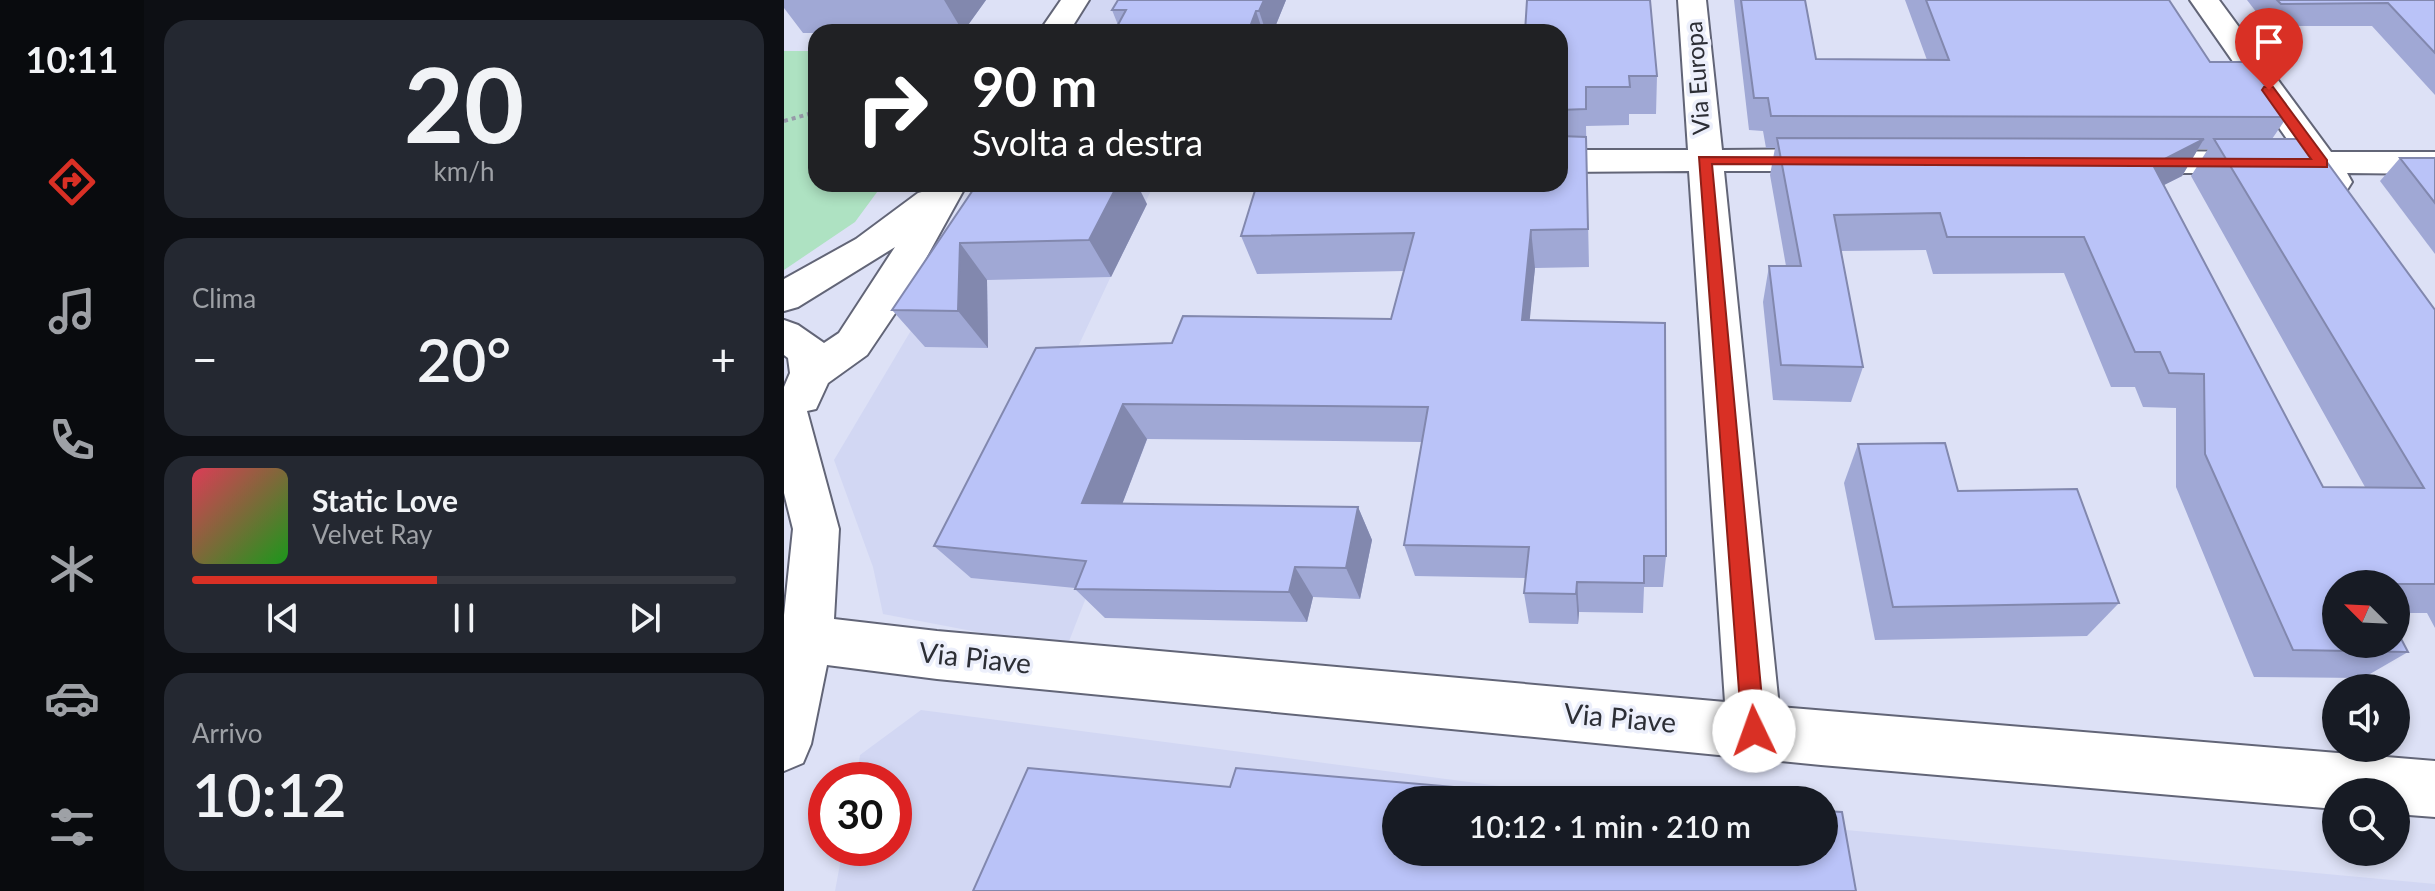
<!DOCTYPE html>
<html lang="it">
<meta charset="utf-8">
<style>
:root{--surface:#171b24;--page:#242831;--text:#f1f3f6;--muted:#9ea1a6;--line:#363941;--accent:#d93025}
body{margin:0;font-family:Lato,sans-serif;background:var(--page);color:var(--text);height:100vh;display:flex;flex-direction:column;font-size:30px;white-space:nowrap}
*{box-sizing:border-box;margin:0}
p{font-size:26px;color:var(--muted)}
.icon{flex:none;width:44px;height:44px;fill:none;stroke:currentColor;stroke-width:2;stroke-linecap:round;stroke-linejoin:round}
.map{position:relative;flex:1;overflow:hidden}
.details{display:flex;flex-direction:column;gap:20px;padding:20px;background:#0d0f14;width:640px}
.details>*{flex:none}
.top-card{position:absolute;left:24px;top:24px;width:760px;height:168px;border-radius:24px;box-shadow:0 4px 12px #0003;background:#202124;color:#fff;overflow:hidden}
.needle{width:52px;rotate:294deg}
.tools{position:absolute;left:1538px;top:570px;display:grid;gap:16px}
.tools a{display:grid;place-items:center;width:88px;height:88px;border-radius:50%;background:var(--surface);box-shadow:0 4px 12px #0003;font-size:40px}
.speed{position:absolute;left:24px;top:762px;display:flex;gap:16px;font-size:40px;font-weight:700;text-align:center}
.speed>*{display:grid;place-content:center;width:104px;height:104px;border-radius:50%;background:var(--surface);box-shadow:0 4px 12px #0003;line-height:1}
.speed .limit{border:12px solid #d22;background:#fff;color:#111}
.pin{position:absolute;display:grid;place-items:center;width:68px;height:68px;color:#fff;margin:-82px -34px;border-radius:50% 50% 50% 0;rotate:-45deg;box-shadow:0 0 8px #0007}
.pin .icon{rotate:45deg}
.me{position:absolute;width:88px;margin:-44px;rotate:357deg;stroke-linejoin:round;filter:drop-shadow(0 0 6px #0008)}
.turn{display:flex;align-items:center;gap:28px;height:168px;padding:0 32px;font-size:36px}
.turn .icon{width:104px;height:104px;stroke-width:2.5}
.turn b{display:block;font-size:56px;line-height:68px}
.big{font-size:60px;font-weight:600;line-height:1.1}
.details .card{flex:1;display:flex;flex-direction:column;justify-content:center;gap:12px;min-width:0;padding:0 28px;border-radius:24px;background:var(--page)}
.details .dial{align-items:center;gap:0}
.dial b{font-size:104px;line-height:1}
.song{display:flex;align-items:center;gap:24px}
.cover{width:96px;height:96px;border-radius:12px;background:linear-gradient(135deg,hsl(350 70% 55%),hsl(120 70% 35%))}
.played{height:8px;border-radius:4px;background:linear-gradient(90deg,var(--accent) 45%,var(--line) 45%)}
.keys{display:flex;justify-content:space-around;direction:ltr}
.heat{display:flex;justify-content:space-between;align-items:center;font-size:44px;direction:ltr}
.trip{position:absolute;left:598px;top:786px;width:456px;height:80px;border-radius:40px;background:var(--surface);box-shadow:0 4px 12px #0003;font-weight:600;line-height:80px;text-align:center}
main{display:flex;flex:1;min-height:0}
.tabs{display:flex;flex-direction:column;width:144px;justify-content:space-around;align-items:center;background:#090b0e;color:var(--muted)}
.tabs .icon{width:56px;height:56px}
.tabs .on{color:var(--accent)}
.tabs b{font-size:36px;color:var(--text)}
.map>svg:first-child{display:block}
.built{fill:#d2d7f3}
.green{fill:#aee2c2}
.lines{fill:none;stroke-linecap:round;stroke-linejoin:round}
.street-casing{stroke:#626577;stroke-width:4}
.path{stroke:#979aa9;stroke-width:4;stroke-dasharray:4 4;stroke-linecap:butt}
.street{fill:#fff;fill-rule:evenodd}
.wall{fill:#a0a8d5;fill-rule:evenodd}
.shaded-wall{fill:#8288ae}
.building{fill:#bac3f8;stroke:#8288ae;stroke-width:2}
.route{fill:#d93025;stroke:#8d1f18;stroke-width:2}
.labels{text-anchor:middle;stroke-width:7;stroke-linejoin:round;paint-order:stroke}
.street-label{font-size:24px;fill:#2c2e35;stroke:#eceffb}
.near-street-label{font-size:28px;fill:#2c2e35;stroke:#eceffb}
</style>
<main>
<nav class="tabs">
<b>10:11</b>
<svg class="icon on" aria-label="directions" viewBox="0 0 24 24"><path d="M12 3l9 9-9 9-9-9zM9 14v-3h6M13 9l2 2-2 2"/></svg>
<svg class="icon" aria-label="music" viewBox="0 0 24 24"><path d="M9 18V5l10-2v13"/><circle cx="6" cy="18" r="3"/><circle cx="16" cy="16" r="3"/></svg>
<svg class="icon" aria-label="phone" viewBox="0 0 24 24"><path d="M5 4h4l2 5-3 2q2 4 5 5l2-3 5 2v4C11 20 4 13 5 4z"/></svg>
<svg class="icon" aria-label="climate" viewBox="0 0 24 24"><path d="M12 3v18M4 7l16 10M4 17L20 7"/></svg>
<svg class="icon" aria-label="car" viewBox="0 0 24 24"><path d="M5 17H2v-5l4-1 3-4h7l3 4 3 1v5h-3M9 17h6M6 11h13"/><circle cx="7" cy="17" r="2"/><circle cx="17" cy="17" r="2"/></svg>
<svg class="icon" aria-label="filters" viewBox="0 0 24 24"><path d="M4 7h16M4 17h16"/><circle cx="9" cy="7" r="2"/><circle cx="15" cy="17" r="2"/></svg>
</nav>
<section class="details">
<div class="card dial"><b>20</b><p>km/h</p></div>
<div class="card"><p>Clima</p>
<div class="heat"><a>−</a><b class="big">20°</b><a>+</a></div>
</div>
<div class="card">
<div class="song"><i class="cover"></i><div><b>Static Love</b><p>Velvet Ray</p></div></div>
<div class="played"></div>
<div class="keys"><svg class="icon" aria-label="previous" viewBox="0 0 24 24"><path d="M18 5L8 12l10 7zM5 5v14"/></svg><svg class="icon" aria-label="pause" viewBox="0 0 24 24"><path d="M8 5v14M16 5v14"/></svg><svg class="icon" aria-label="next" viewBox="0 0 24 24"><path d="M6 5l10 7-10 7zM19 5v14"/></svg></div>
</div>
<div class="card"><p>Arrivo</p><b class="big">10:12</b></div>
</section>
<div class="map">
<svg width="1651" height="891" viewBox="0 0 1651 891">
<rect width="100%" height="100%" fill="#dde1f6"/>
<!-- built -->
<g class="built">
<polygon points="291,0 502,0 489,32 270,32"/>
<polygon points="214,184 370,184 293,349 398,351 282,649 99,614 89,567 50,460"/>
<polygon points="137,710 822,800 612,800 612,852 1040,852 1040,828 1651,884 1651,891 51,891 59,848 110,848 110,780 72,780 76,755"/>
</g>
<!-- green -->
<polygon class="green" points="0,51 32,51 32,184 99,184 71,222 0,270"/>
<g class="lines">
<!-- street casing -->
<g class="street-casing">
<g id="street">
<polygon points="277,0 305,0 285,32 255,32"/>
<polygon points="894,0 922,0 938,150 1049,149 1061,152 1066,160 1061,168 1049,171 940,171 995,707 1651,761 1651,817 1612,814 1612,792 1552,792 1552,809 1037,765 153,679 43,665 27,744 19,763 0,771 0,615 9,529 0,493 0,387 6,373 4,358 0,355 0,320 14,325 40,343 55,333 111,247 14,307 0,311 0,279 72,239 134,193 145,190 149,184 183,184 114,309 83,355 44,383 32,409 23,411 55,529 50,619 153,631 941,702 905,171 776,172 776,150 904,150"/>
<polygon points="1406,0 1435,0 1547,152 1651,152 1651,174 1563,173 1568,182 1563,190 1551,193 1539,190 1527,173 1345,173 1333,170 1328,162 1333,154 1345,151 1512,152"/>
</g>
</g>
<!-- path -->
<polyline class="path" points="0,121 32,112"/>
<!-- street -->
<use href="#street" class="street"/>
</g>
<!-- wall -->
<g class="wall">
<polygon points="0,0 202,0 179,32 32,32 32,33 19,33 0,8"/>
<polygon points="502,0 489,32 330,32 334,25 328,10"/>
<path d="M950,0H1021L1032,59L1143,60L1121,0H1385L1426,62L1503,117L1488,139L1651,310V628L1643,613H1612V584H1552L1624,652L1579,678L1470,677L1392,487V408L1359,407L1351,387H1327L1280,273L1149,274L1142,250L1057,251L1079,367L1067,402L989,400L979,302L985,266H1002L986,175L991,148H982L979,131L965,130ZM1414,149H1424L1407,176L1581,487H1539L1380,185L1398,176Z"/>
<polygon points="1463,0 1651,0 1651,95 1588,26 1483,26"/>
<polygon points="776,32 873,76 872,114 845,114 845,125 802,126 805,267 751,268 745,320 882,556 879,587 860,587 859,613 795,612 794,624 745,623 740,593 742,578 631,576 620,545 638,442 363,439 338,504 574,507 588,540 576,599 529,597 523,622 321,618 291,589 291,588 187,578 150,546 388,343 607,319 620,271 473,274 457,236 776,184"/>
<polygon points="1616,158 1651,158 1651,254 1596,181"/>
<polygon points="193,184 363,204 327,277 203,280 204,348 141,347 108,310"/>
<polygon points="1074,444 1335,603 1303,636 1091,640 1060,483"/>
</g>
<!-- shaded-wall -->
<g class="shaded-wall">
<polygon points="160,0 202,0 179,32"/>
<polygon points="480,0 502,0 489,32 482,32 475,11"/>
<polygon points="472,11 479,32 464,32"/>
<polygon points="1420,139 1398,176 1348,201 1369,165"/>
<polygon points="334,184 353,184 363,204 327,277 305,240"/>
<polygon points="747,230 751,268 742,357 738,320"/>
<polygon points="176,243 203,280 204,348 174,311"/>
<polygon points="339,404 363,439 326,536 298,503"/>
<polygon points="574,507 588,540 576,599 562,568"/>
<polygon points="511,567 529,597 523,622 505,592"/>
<polygon points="793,582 795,612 794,624 792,594"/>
</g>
<!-- building -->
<g class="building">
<polygon points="334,0 480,0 475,11 472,11 464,32 330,32 342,10 328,10"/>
<polygon points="743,0 866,0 873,76 845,76 846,87 802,87 802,109 776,110 776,32 741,32"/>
<polygon points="957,0 1021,0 1032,59 1165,60 1142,0 1385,0 1426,62 1464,62 1503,117 987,116 984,98 970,98"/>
<polygon points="1493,0 1651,0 1651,53 1604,3 1497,4"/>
<polygon points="776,136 802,137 804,229 747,230 738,320 881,323 882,556 860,556 860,583 793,582 792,594 740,593 745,547 620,545 644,407 339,404 298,503 574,507 562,568 511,567 505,592 291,589 302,561 150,546 252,348 388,343 399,316 607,319 630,233 457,236 473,184 776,184"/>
<polygon points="993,138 1420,139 1369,165 1539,487 1640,488 1430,139 1526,139 1651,310 1651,584 1552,584 1552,644 1612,644 1612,629 1624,652 1509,650 1421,454 1420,374 1385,373 1376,352 1351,352 1300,237 1163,237 1156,213 1050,215 1079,367 997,365 985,266 1017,266"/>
<polygon points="1616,158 1651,158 1651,203"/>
<polygon points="193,184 334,184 305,240 176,243 174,311 108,310"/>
<polygon points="1161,443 1174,491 1293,489 1335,603 1109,607 1074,444"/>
<polygon points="244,768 446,787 452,768 670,787 873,800 612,800 612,852 1040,852 1040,811 1058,812 1072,891 189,891"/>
</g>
<!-- route -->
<polygon class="route" points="1480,87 1489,87 1543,160 1543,167 928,164 981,731 977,738 970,742 962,738 958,731 915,157 1527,159 1478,90"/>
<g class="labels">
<!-- street labels -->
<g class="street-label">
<text transform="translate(914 78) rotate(-94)" y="8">Via Europa</text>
</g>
<!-- near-street labels -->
<g class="near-street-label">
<text transform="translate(191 658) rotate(6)" y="10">Via Piave</text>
<text transform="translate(836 718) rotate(5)" y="10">Via Piave</text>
</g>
</g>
</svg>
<div class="tools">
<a><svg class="needle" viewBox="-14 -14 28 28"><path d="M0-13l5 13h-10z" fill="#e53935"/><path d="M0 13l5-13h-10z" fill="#9ea1a6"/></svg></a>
<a><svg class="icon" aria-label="sound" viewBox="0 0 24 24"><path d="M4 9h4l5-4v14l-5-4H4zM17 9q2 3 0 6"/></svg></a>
<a><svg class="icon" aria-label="search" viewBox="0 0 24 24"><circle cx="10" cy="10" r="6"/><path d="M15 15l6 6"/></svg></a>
</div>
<div class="speed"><div class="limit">30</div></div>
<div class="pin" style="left:1485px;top:90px;background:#d93025"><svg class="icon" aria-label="arrive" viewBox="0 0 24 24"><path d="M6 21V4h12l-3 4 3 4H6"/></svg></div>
<svg class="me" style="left:970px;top:731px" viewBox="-20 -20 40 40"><circle r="19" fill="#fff"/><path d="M0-13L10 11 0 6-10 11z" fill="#d93025"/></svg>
<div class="trip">10:12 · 1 min · 210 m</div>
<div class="top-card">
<div class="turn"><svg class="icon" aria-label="right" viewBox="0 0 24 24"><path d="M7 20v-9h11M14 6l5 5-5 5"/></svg><div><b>90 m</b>Svolta a destra</div></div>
</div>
</div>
</main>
